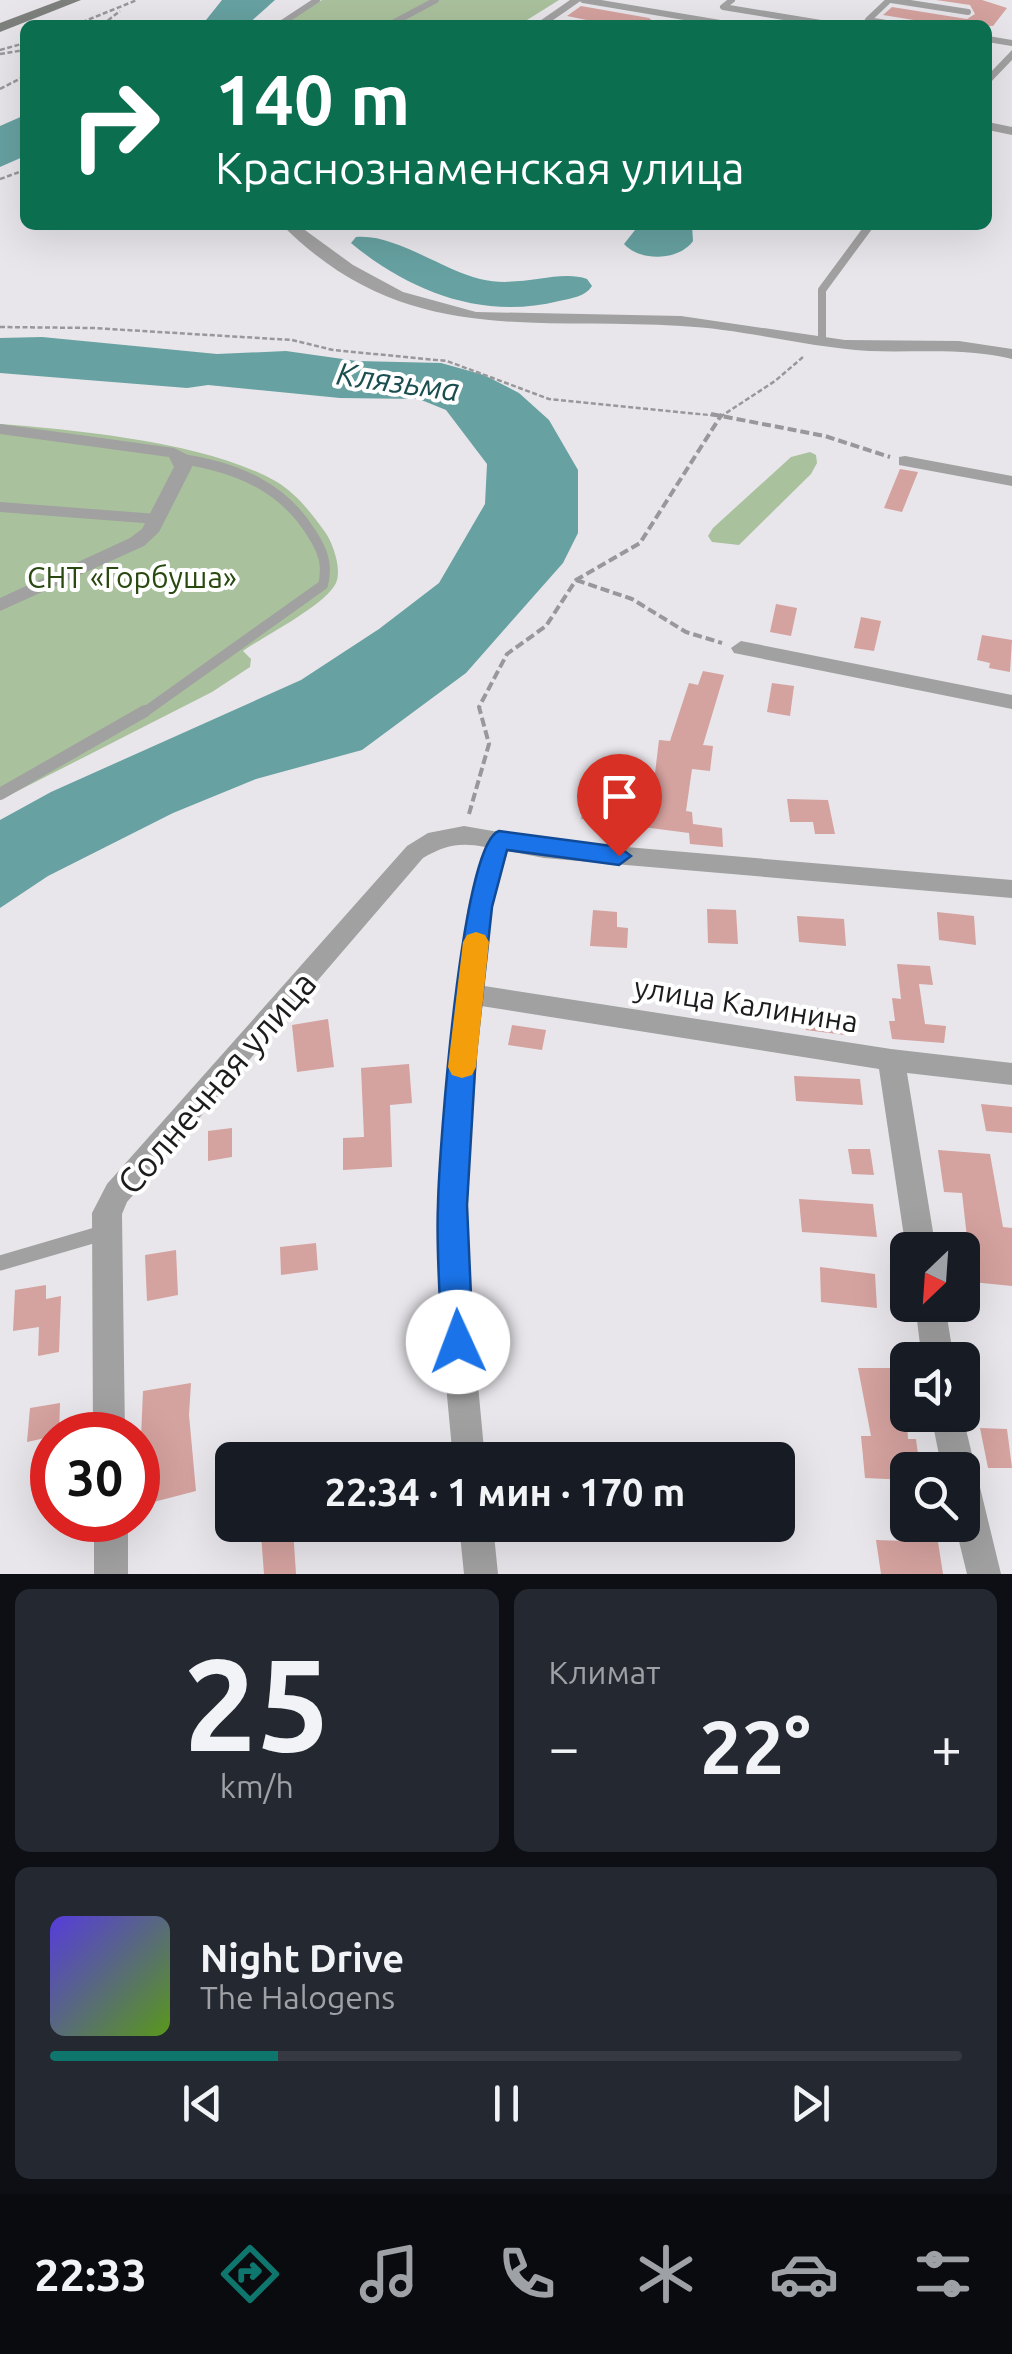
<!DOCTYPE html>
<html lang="ru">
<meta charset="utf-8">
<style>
:root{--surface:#171b24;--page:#242831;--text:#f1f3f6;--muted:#9ea1a6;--line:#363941;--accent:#0f766e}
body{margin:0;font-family:Ubuntu,sans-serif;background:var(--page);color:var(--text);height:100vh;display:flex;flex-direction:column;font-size:38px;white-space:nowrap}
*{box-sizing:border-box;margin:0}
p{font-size:32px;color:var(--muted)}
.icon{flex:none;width:55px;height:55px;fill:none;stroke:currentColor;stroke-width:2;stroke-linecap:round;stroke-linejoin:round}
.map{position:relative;height:1574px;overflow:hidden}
.drawer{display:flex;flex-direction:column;gap:15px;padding:15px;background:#0d0f14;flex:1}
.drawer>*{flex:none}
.hud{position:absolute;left:20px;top:20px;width:972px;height:210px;border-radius:15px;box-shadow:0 10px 40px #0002;background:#0b6e4f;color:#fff;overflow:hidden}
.needle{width:65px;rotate:205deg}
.fabs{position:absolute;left:890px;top:1232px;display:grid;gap:20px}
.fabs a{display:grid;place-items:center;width:90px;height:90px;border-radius:15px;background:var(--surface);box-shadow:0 10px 40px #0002;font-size:50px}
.speed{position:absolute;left:30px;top:1412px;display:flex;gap:20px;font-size:50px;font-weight:700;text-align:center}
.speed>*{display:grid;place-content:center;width:130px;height:130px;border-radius:50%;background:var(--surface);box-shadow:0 10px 40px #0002;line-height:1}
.speed .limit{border:15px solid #d22;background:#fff;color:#111}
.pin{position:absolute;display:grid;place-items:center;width:85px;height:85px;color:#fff;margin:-102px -42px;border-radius:50% 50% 50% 0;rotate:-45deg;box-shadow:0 0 10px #0007}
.pin .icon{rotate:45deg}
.me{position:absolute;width:110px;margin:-55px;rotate:358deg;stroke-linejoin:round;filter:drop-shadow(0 0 8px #0008)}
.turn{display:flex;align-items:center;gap:35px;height:210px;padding:0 30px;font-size:45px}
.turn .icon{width:130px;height:130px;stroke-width:2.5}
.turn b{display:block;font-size:70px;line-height:85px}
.big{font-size:75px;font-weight:700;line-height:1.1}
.drawer .tile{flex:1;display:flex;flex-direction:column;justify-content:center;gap:15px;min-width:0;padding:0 35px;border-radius:15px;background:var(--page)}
.drawer .dial{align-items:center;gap:0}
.dial b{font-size:130px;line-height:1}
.song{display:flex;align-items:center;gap:30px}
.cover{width:120px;height:120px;border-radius:15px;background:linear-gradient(135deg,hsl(250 70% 55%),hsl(90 70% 35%))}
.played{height:10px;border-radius:5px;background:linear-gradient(90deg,var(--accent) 25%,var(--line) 25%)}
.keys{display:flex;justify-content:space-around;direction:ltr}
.heat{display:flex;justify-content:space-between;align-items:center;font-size:55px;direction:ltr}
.drawer .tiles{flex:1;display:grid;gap:15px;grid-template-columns:1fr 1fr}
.tile:last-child{grid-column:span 2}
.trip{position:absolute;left:215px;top:1442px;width:580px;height:100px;border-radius:15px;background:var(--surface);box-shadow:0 10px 40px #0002;font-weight:700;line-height:100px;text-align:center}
.tabs{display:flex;height:160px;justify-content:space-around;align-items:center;background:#090b0e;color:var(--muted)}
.tabs .icon{width:70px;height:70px}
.tabs .on{color:var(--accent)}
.tabs b{font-size:45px;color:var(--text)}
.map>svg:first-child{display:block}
.green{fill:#aac19d}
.water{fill:#67a1a1}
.building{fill:#d4a29f}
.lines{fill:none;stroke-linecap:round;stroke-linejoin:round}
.path-far1{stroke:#98979a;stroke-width:2.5;stroke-dasharray:5 2.5;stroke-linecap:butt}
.path{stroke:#98979a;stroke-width:4;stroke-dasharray:9 4;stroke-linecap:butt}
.lane-far4{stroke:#a0a1a0;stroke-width:6}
.lane-far3{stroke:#a0a1a0;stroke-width:8}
.lane-far2{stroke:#a0a1a0;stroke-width:10}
.lane-far1{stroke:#a0a1a0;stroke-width:12}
.lane{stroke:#a0a1a0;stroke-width:15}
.street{fill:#a0a1a0;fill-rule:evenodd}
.secondary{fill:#7d807d;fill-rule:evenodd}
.route{fill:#1a73e8;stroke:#114b97;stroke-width:2.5}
.slow{fill:#f59e0b}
.labels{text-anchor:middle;stroke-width:8;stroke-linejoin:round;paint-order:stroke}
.park-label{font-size:30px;fill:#2a4911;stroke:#fff}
.street-label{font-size:30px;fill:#1c1c1d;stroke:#fff}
.water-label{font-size:32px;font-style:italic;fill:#1a4e4f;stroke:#fff}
.near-street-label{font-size:35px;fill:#1c1c1d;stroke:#fff}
</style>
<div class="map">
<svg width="1012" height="1574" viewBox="0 0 1012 1574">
<rect width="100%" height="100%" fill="#e8e6eb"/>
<!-- green -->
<g class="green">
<polygon points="322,0 559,0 519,25 283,25"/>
<path d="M0,424C78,430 210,443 277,482C297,494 312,514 325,532C333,543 342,569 336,583C326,605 264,636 243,651L251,659L250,667L212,692L0,800Z"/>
<polygon points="810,452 816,455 817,463 811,474 739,545 712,542 708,536 713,528 791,457"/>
</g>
<!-- water -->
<g class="water">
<polygon points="222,0 275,0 247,25 202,25"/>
<polygon points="25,115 25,156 0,167 0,126"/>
<path d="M639,225H692L693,241C679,261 640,262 624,244Z"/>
<path d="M356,237C394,233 442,270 480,279C520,289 558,269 587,279L592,286C585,297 572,298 559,301C483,320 410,292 351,243Z"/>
<polygon points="42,337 217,354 286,351 357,361 441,363 484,375 519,393 549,420 578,470 578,533 563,563 466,673 362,750 256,779 173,813 48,876 0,908 0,820 51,792 301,680 379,629 439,583 485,504 487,464 446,410 419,399 340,398 208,385 187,388 0,373 0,338"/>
</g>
<!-- building -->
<g class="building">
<polygon points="936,0 982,0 1007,8 993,26 944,25 883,15 892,7 967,19 975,14 970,5"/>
<polygon points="581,6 649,18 658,25 611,25 567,16"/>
<polygon points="900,469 918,472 902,512 884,508"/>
<polygon points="776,604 797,608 791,636 770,632"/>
<polygon points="861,617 881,621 874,651 854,648"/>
<polygon points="982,635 1012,640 1010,672 989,668 990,663 977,660"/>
<polygon points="703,671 724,675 703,745 713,746 710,771 692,769 686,811 692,812 693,824 722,828 723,847 690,844 689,833 581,819 585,791 652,798 659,740 670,741 689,683 698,685"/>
<polygon points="772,683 794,686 790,716 767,712"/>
<polygon points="787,799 828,800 835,834 815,834 813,822 790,822"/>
<polygon points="707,909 736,910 738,944 708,943"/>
<polygon points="593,910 617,912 617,927 628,928 627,948 590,946"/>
<polygon points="937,912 974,916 976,945 939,940"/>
<polygon points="797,916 844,919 846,946 799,942"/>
<polygon points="897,964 930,966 933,985 919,984 925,1024 946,1026 944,1043 892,1039 889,1021 895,1021 892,998 901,999"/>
<polygon points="806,1007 845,1012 845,1035 806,1030"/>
<polygon points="328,1019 334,1067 297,1072 292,1025"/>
<polygon points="512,1025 546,1030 542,1050 508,1045"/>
<polygon points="409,1064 412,1103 390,1105 392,1167 343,1170 343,1138 364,1137 361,1068"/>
<polygon points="794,1076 860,1079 863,1105 796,1101"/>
<polygon points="981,1104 1012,1107 1012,1133 986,1131"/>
<polygon points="232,1128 232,1157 208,1161 208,1131"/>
<polygon points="848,1149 870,1149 874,1175 852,1174"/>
<polygon points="938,1150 990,1154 1003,1227 1012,1228 1012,1286 972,1282 962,1193 944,1192"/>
<polygon points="799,1199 873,1204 877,1237 802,1232"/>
<polygon points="316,1243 318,1270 281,1275 280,1247"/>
<polygon points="176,1250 178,1295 147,1301 145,1255"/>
<polygon points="820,1267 875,1274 877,1308 821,1302"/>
<polygon points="46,1285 46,1299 61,1296 59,1352 38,1356 39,1327 13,1331 15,1290"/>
<polygon points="858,1368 904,1368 908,1439 916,1439 920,1470 908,1470 908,1480 865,1478 861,1436 871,1436"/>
<polygon points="191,1383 189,1415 196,1491 138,1506 143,1391"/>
<polygon points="60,1403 59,1435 27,1442 30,1408"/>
<polygon points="980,1428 1007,1429 1012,1468 988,1468"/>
<polygon points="293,1529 296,1574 264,1574 261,1534"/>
<polygon points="876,1540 938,1542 943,1574 881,1574"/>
</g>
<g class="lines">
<!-- path-far1 -->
<g class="path-far1">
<polyline points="75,25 137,0"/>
<polyline points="102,25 120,11"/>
<polyline points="0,50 25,43"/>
<polyline points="0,54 25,50"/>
<polyline points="0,89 25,76"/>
<polyline points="0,179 25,170"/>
<polyline points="0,327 93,328 292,340 333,350 447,361 549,399 729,417"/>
<polyline points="720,417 775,381 803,357"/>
</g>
<!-- path -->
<g class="path">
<polyline points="711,414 825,436 890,457"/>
<polyline points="576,580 632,599 686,632 722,643"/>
<polyline points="469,814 489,744 479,707 507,654 546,626 576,580 640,543 722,414"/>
</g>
<!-- lane-far4 -->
<g class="lane-far4">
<polyline points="583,0 720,23"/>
<polyline points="732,0 723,7 833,25"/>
<polyline points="889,0 868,20 898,25"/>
<polyline points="891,0 968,12"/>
<polyline points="279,25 317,0"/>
<polyline points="389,25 436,0"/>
<polyline points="988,39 1012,43"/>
</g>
<!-- lane-far3 -->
<polyline class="lane-far3" points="822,341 822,290 870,225"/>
<!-- lane-far2 -->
<g class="lane-far2">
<polyline points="0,507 157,519"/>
<path d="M142,714L323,585C328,565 323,551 312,534C283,486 235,467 182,459"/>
</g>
<!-- lane-far1 -->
<polyline class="lane-far1" points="0,794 145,711"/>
<!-- lane -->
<polyline class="lane" points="0,1263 106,1232"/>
<!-- street -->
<g class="street">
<polygon points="570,0 582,0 546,25 534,25"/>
<polygon points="1012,50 1012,60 988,85 988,75"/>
<polygon points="988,122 1012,127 1012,135 988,130"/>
<path d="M282,225H298L353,265L403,292L476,312L681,316L845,340L959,341L1012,349V359C964,347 917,353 869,351C805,347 744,329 681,326C529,317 404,347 282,225Z"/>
<polygon points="0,424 174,448 188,455 192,467 159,532 144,546 0,611 0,598 130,538 142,529 174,467 169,457 0,434"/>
<polygon points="905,456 1012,476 1012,486 899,465 899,457"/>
<polygon points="741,641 1012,695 1012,709 734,653 731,648"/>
<path d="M464,826L544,840L1012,880V898L544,858L508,851L492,907L484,986L891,1049L1012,1063V1085L907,1073L936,1250H908V1253L906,1250L879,1069L481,1006L466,1205L474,1342L485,1460H453L442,1342L438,1205L450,1053L468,907L485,847C460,842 445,845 423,858L127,1202L122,1214L125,1435H93L92,1213L107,1184L407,846L428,833Z"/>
<polygon points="915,1305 945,1305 954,1360 922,1360"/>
<polygon points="962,1413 1001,1574 967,1574 955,1525 962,1525 962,1470 942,1470 931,1415"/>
<rect x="94" y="1520" width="34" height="54"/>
<polygon points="459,1525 493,1525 498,1574 464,1574"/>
</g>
<!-- secondary -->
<polygon class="secondary" points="61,0 81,0 0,32 0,23"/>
</g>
<!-- route -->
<path class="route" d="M499,831L619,847L631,856L619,865L507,850L492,907L476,1053L467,1205L473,1342L469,1353L458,1357L446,1353L442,1342C440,1296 436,1249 438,1204C439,1154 461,843 499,831Z"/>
<!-- slow -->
<polygon class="slow" points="476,932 485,935 489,942 476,1067 472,1075 462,1078 452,1075 448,1067 463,942 467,935"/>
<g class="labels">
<!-- park labels -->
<g class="park-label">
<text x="132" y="588">СНТ «Горбуша»</text>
</g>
<!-- street labels -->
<g class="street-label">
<text transform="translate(746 1005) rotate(9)" y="10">улица Калинина</text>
</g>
<!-- water labels -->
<g class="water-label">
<text transform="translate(398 382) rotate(8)" y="11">Клязьма</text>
</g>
<!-- near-street labels -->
<g class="near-street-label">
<text transform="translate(217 1083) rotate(-49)" y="12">Солнечная улица</text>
</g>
</g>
</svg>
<div class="fabs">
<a><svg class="needle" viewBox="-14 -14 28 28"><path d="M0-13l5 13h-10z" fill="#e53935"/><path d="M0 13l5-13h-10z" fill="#9ea1a6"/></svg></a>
<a><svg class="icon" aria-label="sound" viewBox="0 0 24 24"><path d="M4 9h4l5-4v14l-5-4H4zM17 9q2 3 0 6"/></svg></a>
<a><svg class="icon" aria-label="search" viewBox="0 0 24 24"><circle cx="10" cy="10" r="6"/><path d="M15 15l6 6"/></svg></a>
</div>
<div class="speed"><div class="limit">30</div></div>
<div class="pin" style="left:619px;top:856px;background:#d93025"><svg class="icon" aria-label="arrive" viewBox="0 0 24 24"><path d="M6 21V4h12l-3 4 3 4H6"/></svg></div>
<svg class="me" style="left:458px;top:1342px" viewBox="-20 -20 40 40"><circle r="19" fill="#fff"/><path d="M0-13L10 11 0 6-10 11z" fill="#1a73e8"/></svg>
<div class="trip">22:34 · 1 мин · 170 m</div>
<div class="hud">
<div class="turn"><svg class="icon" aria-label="right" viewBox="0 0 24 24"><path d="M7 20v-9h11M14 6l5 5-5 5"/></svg><div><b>140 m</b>Краснознаменская улица</div></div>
</div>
</div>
<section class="drawer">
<div class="tiles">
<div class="tile dial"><b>25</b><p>km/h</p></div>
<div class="tile"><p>Климат</p>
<div class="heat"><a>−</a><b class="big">22°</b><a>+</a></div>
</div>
<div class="tile">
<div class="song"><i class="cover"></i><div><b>Night Drive</b><p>The Halogens</p></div></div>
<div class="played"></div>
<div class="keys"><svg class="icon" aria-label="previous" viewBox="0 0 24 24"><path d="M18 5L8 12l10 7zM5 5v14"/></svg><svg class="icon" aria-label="pause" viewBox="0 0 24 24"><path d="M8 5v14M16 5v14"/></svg><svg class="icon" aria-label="next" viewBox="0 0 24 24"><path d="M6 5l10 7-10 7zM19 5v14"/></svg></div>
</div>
</div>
</section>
<nav class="tabs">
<b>22:33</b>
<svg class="icon on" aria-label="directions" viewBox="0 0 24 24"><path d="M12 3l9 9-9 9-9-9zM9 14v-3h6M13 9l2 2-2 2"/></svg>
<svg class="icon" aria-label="music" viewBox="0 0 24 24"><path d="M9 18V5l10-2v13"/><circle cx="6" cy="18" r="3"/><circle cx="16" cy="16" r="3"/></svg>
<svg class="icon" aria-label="phone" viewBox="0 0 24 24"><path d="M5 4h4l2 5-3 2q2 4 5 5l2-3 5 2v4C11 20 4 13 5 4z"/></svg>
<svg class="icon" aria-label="climate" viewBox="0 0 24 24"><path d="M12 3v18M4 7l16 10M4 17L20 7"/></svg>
<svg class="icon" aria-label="car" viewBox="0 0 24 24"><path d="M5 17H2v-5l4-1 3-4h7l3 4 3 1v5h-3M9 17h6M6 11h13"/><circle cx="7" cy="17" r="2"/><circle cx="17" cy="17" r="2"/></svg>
<svg class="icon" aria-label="filters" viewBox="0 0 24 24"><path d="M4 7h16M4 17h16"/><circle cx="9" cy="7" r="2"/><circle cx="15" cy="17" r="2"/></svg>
</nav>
